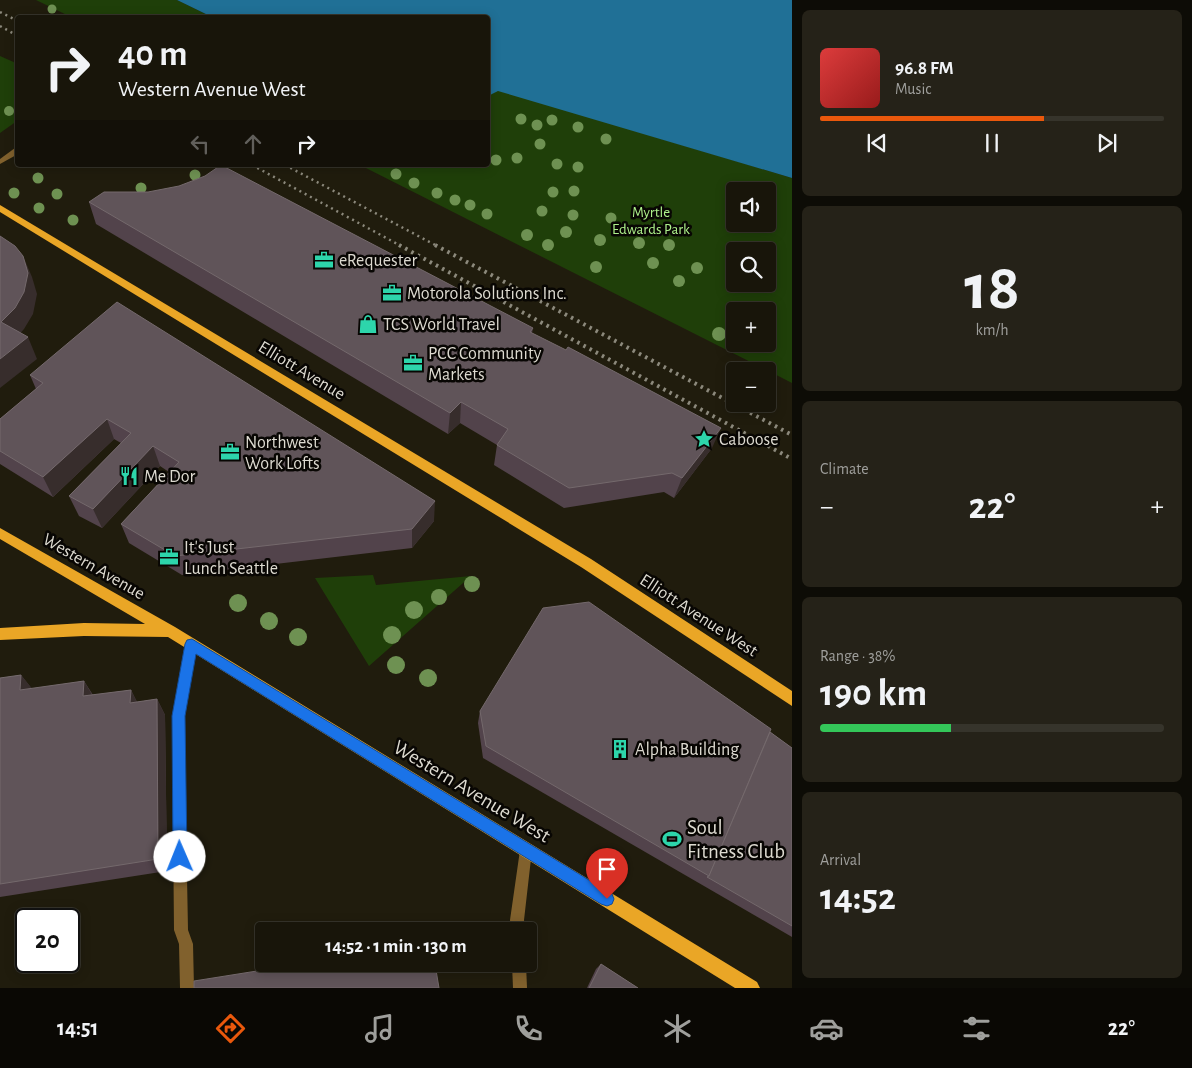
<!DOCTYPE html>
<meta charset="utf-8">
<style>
:root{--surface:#18150a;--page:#252218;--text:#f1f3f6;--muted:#9f9f9c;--line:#36342b;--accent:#ea580c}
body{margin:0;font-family:"Alegreya Sans",sans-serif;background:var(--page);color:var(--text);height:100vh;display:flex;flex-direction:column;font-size:19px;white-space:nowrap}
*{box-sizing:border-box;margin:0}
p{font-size:16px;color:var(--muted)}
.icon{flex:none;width:28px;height:28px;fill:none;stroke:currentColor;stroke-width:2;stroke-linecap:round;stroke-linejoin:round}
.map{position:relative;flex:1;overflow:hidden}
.details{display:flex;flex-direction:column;gap:10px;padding:10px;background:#0d0c06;width:400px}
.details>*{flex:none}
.top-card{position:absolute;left:15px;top:15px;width:475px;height:152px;border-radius:5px;box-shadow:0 2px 12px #0003,0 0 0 1px var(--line);background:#18150a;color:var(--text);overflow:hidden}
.buttons{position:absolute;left:726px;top:182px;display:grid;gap:10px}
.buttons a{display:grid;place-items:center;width:50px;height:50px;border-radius:5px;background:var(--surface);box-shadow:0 2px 12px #0003,0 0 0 1px var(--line);font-size:25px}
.speed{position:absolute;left:15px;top:908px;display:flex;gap:10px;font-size:25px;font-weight:700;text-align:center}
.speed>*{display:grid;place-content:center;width:65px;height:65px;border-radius:50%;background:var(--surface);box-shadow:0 2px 12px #0003,0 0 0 1px var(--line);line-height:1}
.speed .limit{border:2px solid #111;border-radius:8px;background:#fff;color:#111}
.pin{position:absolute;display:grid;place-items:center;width:42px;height:42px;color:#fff;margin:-51px -21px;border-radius:50% 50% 50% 0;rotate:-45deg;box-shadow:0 0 5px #0007}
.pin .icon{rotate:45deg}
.me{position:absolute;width:55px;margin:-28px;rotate:359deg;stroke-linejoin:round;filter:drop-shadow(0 0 4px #0008)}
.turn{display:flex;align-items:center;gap:18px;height:105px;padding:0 20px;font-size:22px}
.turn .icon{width:65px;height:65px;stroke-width:2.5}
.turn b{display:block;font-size:35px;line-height:42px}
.lanes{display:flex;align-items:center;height:48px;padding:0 20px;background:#0003;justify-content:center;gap:25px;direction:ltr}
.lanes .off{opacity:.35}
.big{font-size:38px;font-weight:700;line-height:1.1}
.details .card{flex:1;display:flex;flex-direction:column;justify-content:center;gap:8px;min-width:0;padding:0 18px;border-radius:8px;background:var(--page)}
.details .dial{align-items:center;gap:0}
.dial b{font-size:65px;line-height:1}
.song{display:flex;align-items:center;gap:15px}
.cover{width:60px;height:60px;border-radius:8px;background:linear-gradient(135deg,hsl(0 70% 55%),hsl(0 70% 35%))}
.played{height:5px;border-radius:2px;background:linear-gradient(90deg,var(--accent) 65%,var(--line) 65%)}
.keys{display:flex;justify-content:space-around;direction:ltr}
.heat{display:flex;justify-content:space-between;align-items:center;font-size:28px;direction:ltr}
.charge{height:8px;border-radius:4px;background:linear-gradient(90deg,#34c759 38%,var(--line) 0)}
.trip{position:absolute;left:255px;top:922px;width:282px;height:50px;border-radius:5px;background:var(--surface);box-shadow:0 2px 12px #0003,0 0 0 1px var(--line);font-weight:700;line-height:50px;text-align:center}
.menu{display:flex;height:80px;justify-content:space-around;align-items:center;background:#0a0804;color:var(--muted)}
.menu .icon{width:35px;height:35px}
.menu .active{color:var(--accent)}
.menu b{font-size:22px;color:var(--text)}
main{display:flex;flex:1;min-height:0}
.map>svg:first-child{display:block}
.green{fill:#1f3f09;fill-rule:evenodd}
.water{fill:#207096}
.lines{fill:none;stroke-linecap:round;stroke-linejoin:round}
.lane{fill:#81612d;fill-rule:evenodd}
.street{fill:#81612d;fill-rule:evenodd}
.primary{fill:#eaa626;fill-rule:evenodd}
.rail-far1{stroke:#8c897c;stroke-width:2.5;stroke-dasharray:2 4;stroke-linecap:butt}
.rail{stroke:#8c897c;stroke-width:4;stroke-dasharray:2.5 4.5;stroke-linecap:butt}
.tree{fill:#6e9152}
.wall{fill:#52434b}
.shaded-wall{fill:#372d2c}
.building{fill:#605459;stroke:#74696c}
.route{fill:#1a73e8;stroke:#114b97}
.labels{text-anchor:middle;stroke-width:5;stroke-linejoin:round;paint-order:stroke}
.far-park-label{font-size:15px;fill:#aef18b;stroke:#080603}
.poi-label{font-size:18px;fill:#dddad0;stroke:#080603;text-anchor:start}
.street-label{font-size:18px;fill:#dddad0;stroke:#080603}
.near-street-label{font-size:21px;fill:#dddad0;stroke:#080603}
.near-poi-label{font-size:21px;fill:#dddad0;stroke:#080603;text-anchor:start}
</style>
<main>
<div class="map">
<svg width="792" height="988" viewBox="0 0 792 988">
<rect width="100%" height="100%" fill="#201c0d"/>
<!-- green -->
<g class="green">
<polygon points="36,0 177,0 212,17 71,17"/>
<polygon points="0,56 18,64 17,121 0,133"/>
<path d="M498,90L792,178V383L360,165H488V96ZM735,191H768V224H735ZM735,251H768V284H735ZM735,311H768V344H735Z"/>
<polygon points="373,575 376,585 471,576 369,666 315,578"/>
</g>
<!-- water -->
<polygon class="water" points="177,0 792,0 792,178 498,91 488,96 488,18 212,17"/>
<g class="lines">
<!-- lane -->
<polygon class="lane" points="191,639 195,640 197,644 184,717 188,930 193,944 194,988 180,988 179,944 174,930 172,717 185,644 187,640"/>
<!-- street -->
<g class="street">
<polygon points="15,148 18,148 18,154 0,164 0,159"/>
<polygon points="526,844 531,845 532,850 524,920 525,931 511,931 510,920 520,850 521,845"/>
<polygon points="512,964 526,964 527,988 513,988"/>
</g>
<!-- primary -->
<g class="primary">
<polygon points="0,205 591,559 792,691 792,706 581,567 0,212"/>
<polygon points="0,528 175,627 757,982 760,988 735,988 168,637 84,636 0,640 0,628 84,623 145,624 0,539"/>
</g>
<!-- rail-far1 -->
<g class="rail-far1">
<polyline points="0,12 18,21"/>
<polyline points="0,26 18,36"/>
<polyline points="252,165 401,246"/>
<polyline points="285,165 437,246"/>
</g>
<!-- rail -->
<g class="rail">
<polyline points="399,245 792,459"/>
<polyline points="435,245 792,435"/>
</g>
</g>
<!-- trees -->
<g class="tree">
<circle cx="52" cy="9" r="4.5"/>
<circle cx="9" cy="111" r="5"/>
<circle cx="521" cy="119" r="5.5"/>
<circle cx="552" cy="120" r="5.5"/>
<circle cx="537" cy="125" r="5.5"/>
<circle cx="578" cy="127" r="5.5"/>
<circle cx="606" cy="139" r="5.5"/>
<circle cx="540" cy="144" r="5.5"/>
<circle cx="517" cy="158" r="5.5"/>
<circle cx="496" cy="160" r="5.5"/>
<circle cx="557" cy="164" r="5.5"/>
<circle cx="578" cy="167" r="5.5"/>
<circle cx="396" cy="174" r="5.5"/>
<circle cx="195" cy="175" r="5.5"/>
<circle cx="38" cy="178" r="5.5"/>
<circle cx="414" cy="183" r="5.5"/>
<circle cx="141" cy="188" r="5.5"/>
<circle cx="574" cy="191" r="5.5"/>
<circle cx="553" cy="192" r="5.5"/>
<circle cx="14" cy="193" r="5.5"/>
<circle cx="437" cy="193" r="5.5"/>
<circle cx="57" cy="194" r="5.5"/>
<circle cx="455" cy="200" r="5.5"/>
<circle cx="470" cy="205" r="5.5"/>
<circle cx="39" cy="208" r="5.5"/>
<circle cx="542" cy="211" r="5.5"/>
<circle cx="487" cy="214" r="5.5"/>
<circle cx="573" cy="215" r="5.5"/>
<circle cx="611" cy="218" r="5.5"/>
<circle cx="73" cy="220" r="5.5"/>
<circle cx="566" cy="232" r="6"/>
<circle cx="527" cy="235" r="6"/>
<circle cx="600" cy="240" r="6"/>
<circle cx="639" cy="243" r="6"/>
<circle cx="548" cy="245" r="6"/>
<circle cx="669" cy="245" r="6"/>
<circle cx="653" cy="263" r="6"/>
<circle cx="596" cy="267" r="6"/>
<circle cx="697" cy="268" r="6"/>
<circle cx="679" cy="281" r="6"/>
<circle cx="719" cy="334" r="7"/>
<circle cx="472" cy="584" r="8"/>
<circle cx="439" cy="597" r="8"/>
<circle cx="238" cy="603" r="9"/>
<circle cx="414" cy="610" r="9"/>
<circle cx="269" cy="621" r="9"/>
<circle cx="392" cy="635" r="9"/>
<circle cx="298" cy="637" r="9"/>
<circle cx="396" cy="665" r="9"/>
<circle cx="428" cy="678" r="9"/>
</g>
<!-- wall -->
<g class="wall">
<polygon points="89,202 533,328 532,333 712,448 674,498 664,492 564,508 494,465 497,445 460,423 448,434 96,224"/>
<polygon points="30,375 434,521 412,548 182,575 129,543 121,524 169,472 160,466 102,528 79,516 69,496 121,443 114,439 53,497 0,464 0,419 36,389"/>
<polygon points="21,675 32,689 84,681 93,695 131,690 137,702 157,699 165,715 167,871 0,897 0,678"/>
<polygon points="480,711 770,732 792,748 792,937 483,758 478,723"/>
<polygon points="601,964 638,988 587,988 596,969"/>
</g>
<!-- shaded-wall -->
<g class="shaded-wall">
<polygon points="23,256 32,277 37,294 33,314 24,329 11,344 1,322"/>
<polygon points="28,337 37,359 0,388 0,359"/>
<polygon points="461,402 460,423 448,434 450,413"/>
<polygon points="107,419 114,439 53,497 43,477"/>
<polygon points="721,428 712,448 674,498 682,478"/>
<polygon points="153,446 160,466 102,528 93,509"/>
<polygon points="435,501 434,521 412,548 412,529"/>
<polygon points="21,675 34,691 20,690"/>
<polygon points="84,681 94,698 83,696"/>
<polygon points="131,690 139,706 130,703"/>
<polygon points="157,699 165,715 167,871 158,859"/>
</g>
<!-- building -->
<g class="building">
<polygon points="221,165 533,328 530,332 566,350 568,347 721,428 682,478 672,473 569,488 497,445 508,429 461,402 450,413 89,202 104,192 148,192 179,186 205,176"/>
<polygon points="0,236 15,246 23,256 28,273 24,292 15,308 1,322 28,337 0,359"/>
<polygon points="117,302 435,501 412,529 175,556 121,524 179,462 153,446 93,509 69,496 131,433 107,419 43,477 0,451 0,419 43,383 30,375"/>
<polygon points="589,602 771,729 709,876 486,746 480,711 543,608"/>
<polygon points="21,675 20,690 84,681 83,696 131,690 130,703 157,699 158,859 0,884 0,678"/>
<polygon points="770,732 792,748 792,926 707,877 709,876"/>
<polygon points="301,964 435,964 439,988 194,988 194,981"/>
<polygon points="601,964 638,988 589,988"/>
</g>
<!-- route -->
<polygon class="route" points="192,639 612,894 614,899 612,904 607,906 601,904 196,654 185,716 187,857 185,862 180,864 175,862 173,857 172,716 185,644 187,640"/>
<!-- icons -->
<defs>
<g id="office-bare" transform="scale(1.5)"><path d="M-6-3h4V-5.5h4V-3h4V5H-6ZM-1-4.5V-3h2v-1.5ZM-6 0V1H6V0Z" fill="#2dd5ab" stroke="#080603" stroke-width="2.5" paint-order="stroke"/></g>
<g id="shop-bare" transform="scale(1.5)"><path d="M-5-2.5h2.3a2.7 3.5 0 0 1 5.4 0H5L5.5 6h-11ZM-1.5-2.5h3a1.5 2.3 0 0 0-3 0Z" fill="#2dd5ab" stroke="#080603" stroke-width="2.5" paint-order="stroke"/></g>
<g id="sight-bare" transform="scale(1.5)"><path d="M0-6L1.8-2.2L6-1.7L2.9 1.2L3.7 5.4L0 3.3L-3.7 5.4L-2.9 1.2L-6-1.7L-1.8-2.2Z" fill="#2dd5ab" stroke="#080603" stroke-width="2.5" paint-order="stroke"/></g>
<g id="restaurant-bare" transform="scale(1.5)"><path d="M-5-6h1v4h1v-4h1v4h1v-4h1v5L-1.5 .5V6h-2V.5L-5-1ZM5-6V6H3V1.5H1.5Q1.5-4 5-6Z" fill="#2dd5ab" stroke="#080603" stroke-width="2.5" paint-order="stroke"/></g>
<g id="building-bare" transform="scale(1.5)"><path d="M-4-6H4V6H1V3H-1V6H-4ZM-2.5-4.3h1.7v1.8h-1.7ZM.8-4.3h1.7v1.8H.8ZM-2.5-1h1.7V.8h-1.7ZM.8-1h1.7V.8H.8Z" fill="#2dd5ab" stroke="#080603" stroke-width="2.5" paint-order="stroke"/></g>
<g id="stadium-bare" transform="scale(1.5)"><path d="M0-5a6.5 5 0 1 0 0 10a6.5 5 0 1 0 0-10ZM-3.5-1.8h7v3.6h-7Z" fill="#2dd5ab" stroke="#080603" stroke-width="2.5" paint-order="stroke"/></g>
</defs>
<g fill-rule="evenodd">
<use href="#office-bare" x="324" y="260"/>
<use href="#office-bare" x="392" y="293"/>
<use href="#shop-bare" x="368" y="324"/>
<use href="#office-bare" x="413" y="363"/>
<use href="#sight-bare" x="704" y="439"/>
<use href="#office-bare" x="230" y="452"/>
<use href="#restaurant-bare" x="129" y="476"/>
<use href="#office-bare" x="169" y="557"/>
<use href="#building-bare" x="620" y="749"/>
<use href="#stadium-bare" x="672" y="839"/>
</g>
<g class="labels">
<!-- far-park labels -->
<g class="far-park-label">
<text x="651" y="217">Myrtle<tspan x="651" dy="17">Edwards Park</tspan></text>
</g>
<!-- poi labels -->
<g class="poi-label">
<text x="339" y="266">eRequester</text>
<text x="407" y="299">Motorola Solutions Inc.</text>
<text x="383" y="330">TCS World Travel</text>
<text x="428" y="359">PCC Community<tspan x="428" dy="21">Markets</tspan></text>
<text x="719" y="445">Caboose</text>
<text x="245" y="448">Northwest<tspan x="245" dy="21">Work Lofts</tspan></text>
<text x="144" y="482">Me Dor</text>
<text x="184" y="553">It's Just<tspan x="184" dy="21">Lunch Seattle</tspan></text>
<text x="635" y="755">Alpha Building</text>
</g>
<!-- street labels -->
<g class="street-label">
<text transform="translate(302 370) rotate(31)" y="6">Elliott Avenue</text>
<text transform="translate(94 566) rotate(30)" y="6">Western Avenue</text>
<text transform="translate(699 615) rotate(33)" y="6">Elliott Avenue West</text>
</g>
<!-- near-street labels -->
<g class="near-street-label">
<text transform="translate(472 791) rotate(31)" y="7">Western Avenue West</text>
</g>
<!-- near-poi labels -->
<g class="near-poi-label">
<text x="687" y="834">Soul<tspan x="687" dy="24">Fitness Club</tspan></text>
</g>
</g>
</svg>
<div class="buttons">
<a><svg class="icon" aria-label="sound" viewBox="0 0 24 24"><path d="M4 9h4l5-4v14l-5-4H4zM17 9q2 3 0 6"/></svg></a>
<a><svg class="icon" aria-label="search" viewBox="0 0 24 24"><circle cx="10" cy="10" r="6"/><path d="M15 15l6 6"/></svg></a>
<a>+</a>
<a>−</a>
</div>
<div class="speed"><div class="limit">20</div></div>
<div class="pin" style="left:607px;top:899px;background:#d93025"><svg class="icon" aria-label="arrive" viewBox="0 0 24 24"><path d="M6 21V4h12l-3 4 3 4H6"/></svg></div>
<svg class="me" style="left:180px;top:857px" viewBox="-20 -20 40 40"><circle r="19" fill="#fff"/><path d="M0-13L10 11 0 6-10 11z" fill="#1a73e8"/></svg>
<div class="trip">14:52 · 1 min · 130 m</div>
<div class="top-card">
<div class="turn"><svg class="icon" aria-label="right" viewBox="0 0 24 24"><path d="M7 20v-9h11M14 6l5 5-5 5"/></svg><div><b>40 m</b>Western Avenue West</div></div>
<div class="lanes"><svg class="icon off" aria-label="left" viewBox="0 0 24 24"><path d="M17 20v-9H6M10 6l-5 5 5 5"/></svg><svg class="icon off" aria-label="ahead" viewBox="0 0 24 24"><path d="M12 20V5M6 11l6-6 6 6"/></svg><svg class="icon" aria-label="right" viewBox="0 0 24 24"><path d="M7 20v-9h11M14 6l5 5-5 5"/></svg></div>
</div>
</div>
<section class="details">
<div class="card">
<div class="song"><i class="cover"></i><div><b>96.8 FM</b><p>Music</p></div></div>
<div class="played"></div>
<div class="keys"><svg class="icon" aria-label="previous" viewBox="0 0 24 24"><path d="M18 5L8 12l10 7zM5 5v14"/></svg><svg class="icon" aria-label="pause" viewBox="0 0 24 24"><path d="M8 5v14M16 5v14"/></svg><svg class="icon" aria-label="next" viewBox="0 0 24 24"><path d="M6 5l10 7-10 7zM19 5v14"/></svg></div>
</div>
<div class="card dial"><b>18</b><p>km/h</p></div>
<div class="card"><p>Climate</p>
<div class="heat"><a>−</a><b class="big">22°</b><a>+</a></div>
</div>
<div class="card"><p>Range · 38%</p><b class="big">190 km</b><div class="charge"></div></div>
<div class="card"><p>Arrival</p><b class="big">14:52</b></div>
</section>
</main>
<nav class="menu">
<b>14:51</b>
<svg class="icon active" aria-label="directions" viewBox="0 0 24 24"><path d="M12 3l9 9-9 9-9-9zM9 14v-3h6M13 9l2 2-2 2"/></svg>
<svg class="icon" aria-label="music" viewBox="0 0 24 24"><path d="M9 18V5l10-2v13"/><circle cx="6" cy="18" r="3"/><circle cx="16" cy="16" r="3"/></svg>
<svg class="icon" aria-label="phone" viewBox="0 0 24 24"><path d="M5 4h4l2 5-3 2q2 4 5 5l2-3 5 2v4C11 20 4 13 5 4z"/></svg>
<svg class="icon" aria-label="climate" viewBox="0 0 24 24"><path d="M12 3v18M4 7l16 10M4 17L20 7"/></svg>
<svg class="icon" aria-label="car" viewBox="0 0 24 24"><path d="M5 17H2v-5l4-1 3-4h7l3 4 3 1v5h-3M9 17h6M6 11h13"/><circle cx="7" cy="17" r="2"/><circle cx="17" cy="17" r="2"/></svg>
<svg class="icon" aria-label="filters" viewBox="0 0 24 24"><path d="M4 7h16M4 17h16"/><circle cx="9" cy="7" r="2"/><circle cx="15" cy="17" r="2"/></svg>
<b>22°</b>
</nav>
